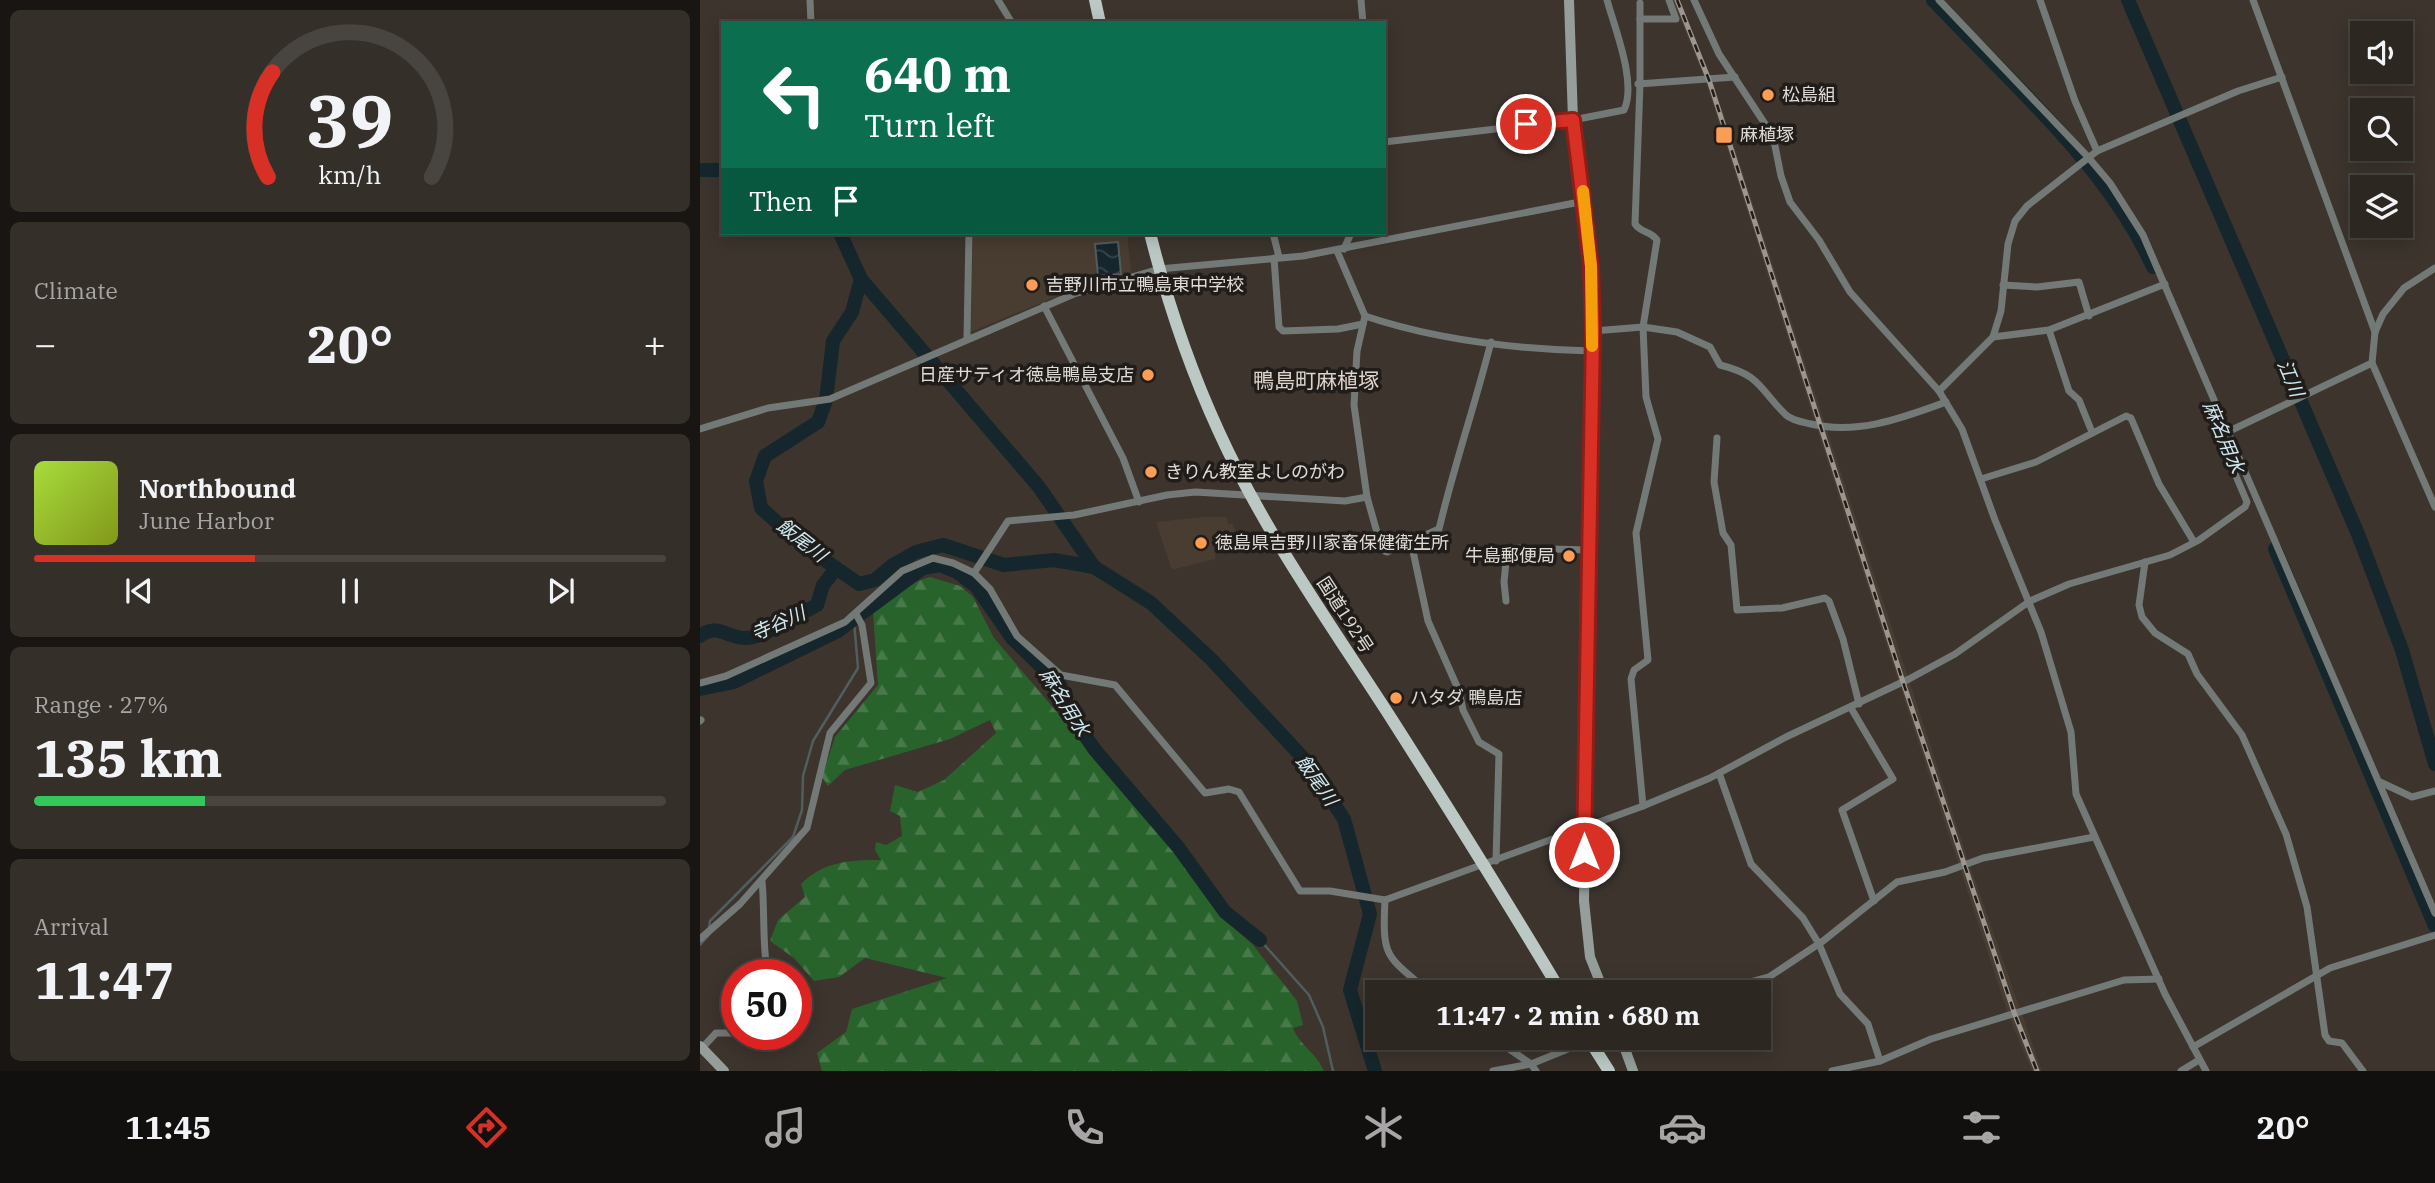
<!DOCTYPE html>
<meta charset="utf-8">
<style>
:root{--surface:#2d2722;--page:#352f2a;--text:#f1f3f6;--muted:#a7a5a5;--line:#484440;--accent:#d93025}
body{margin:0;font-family:"IBM Plex Serif","Noto Sans JP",serif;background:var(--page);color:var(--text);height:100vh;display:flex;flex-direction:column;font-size:26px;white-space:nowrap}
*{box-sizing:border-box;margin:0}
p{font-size:23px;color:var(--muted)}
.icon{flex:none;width:38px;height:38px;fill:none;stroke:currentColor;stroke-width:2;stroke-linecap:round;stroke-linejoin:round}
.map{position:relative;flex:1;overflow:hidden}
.sheet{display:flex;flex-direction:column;gap:10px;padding:10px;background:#191513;width:700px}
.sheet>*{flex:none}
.guide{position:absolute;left:21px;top:21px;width:665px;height:214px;border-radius:0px;box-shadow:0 4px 18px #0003,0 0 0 2px var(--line);background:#0b6e4f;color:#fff;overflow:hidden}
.buttons{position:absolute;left:1650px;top:21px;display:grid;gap:14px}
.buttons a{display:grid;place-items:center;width:63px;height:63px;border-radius:0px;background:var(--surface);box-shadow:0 4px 18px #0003,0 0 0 2px var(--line);font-size:35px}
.speed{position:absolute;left:21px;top:959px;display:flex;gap:14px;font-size:35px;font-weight:700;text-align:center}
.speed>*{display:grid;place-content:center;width:91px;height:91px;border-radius:50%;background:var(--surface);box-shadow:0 4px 18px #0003,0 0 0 2px var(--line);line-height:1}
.speed .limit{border:10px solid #d22;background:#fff;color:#111}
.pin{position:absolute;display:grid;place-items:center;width:60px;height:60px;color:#fff;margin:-30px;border:4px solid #fff;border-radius:50%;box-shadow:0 2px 7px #0007}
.me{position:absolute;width:77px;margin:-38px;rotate:0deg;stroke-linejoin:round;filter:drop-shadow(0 0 5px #0008)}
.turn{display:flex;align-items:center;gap:24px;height:147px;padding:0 28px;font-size:32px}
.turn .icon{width:91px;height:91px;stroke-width:2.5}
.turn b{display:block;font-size:49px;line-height:60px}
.then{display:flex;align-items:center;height:66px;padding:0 28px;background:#0003;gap:14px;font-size:26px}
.big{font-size:52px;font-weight:800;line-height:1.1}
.sheet .widget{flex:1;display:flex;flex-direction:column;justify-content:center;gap:10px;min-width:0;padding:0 24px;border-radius:10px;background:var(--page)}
.sheet .dial{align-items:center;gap:0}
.dial svg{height:182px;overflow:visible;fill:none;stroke:var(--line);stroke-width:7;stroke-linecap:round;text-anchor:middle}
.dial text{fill:var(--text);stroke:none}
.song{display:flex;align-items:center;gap:21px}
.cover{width:84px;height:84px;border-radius:10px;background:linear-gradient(135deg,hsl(80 70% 55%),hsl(70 70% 35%))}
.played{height:7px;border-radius:4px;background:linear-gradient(90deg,var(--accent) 35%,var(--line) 35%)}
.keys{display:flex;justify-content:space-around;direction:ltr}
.heat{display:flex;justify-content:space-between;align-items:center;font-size:38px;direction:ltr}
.charge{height:10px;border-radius:5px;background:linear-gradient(90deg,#34c759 27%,var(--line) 0)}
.trip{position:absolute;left:665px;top:980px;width:406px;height:70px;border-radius:0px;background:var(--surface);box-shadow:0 4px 18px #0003,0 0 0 2px var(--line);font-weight:800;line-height:70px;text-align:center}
.dock{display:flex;height:112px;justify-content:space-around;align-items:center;background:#12100e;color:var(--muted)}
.dock .icon{width:49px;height:49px}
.dock .selected{color:var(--accent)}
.dock b{font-size:32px;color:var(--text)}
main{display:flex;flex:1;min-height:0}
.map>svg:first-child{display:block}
.built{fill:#493c30}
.forest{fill:url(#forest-firs)}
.water{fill:url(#water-waves);stroke:#525d5f;stroke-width:2}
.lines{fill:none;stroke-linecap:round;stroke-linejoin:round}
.stream{stroke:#525d5f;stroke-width:2.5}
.river{stroke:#15272c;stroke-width:14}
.minor{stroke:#737977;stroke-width:7}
.secondary{stroke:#959e9b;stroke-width:10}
.trunk{stroke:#bbc8c4;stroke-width:12}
.rail-casing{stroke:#9c9690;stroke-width:5}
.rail{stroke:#201c19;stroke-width:2.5;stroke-dasharray:8;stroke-linecap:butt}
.route-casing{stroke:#8d1f18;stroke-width:18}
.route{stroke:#d93025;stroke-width:12}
.slow{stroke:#f59e0b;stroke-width:12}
.poi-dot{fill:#fd9c55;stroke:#201c19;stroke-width:2.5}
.labels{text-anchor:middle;stroke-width:7;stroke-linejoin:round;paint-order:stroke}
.poi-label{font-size:18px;fill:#e0dbd6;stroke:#201c19;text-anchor:start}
.street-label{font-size:18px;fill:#e0dbd6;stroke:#201c19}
.water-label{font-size:19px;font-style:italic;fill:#cde8f1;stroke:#201c19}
.quarter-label{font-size:21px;fill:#dfd4cb;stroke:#201c19}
</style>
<main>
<section class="sheet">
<div class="widget dial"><svg viewBox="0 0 100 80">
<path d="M14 69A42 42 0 1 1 86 69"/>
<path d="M14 69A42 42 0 0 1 16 23" stroke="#d93025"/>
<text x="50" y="56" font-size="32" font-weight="700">39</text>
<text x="50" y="72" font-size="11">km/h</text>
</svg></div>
<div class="widget"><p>Climate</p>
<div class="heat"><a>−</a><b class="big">20°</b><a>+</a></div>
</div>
<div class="widget">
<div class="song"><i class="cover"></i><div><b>Northbound</b><p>June Harbor</p></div></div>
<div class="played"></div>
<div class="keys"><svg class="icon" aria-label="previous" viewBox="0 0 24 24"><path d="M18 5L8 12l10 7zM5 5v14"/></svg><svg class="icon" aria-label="pause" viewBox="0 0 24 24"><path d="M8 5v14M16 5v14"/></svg><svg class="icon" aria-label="next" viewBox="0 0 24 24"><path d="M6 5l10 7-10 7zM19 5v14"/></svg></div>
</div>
<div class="widget"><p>Range · 27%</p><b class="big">135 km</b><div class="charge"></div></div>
<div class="widget"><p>Arrival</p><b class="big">11:47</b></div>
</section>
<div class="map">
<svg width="1735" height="1071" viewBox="0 0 1735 1071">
<defs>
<pattern id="forest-firs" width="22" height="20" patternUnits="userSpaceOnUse" patternTransform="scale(1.75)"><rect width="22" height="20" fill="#29632c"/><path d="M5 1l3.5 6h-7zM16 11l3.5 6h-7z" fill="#48794a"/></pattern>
<pattern id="water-waves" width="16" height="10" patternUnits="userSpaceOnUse" patternTransform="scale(1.75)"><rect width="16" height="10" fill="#15272c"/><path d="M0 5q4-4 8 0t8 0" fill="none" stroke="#37464a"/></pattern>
</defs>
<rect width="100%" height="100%" fill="#3c342d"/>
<!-- built -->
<g class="built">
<polygon points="973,0 980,0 1012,79 1269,863 1342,1071 1332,1071 1309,1017 1199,684 1005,80"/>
<polygon points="273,233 427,233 431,272 353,298 271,332"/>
<polygon points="502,517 527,517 528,524 533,524 539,543 516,547 515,559 472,570 456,522"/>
</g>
<!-- forest -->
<path class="forest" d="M230,577L260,586L273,597L294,638L467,842L524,919L553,945L597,1001L603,1025L593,1028C601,1047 614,1050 624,1071H122L117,1053L146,1032L152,1009L247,978L165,958L139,977L114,981L94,958L70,941L78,920L105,897L101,884C124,861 150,860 181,860L175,850L176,842L186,845L202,836L200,816L190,811L195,785L218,792L244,780L296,733L290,720L250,739L145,770L128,786L122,777L135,737L178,685L173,612L204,586Z"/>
<!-- water -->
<polygon class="water" points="418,242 421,274 398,276 395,244"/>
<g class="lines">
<!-- stream -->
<g class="stream">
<polyline points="9,928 10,921 93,837 102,810 103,776 113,741 158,668 154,621"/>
<polyline points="560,940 609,995 623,1027 633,1071"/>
<polyline points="0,945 9,935"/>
</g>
<!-- river -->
<g class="river">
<path d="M1233,0C1310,82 1407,165 1453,267"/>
<polyline points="1428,0 1658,534 1702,650 1735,764"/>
<polyline points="0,170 23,170"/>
<polyline points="140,233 161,279 339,487 394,567"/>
<polyline points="161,279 152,312 133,341 126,400 118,422 65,456 56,481 61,508 100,543 159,584 175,580 193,565 216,552 243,545 304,565 354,560 394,567 451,603 512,660 605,760 644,819 670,914 650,990 675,1071"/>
<polyline points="1575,549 1735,926"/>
<path d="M0,636C18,622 28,639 47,638C65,637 99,614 117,605L123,585L135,570"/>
<polyline points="0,689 34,682 138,631 223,568 240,565 257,572 276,586 312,638 360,685 372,717 395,750 478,847 525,912 560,940"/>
</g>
<!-- minor -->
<g class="minor">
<polyline points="110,0 111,23"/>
<polyline points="298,0 312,23"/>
<polyline points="661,0 663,23"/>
<polyline points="994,0 1019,54 1073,136 1081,176 1090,202 1119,240 1150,292 1239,391 1262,429 1295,520 1341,632 1371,732 1376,794 1465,994 1506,1071"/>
<polyline points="1239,0 1388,157 1410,183 1443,235 1735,913"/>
<polyline points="1340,0 1375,101 1397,151"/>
<polyline points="1553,0 1675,332"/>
<path d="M940,3V84L935,224C941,233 951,231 957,240L943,327L946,397L958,439L936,533L948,660L934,670L931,679L943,806"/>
<polyline points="940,19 976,19 969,0"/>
<polyline points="938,84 1035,77"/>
<path d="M684,142L873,120L924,110C937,83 915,29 907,0"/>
<polyline points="573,233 579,257"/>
<polyline points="644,249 651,233"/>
<polyline points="574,258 579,327 583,331 638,329 663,324"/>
<polyline points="1735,268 1704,288 1683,314 1675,332 1672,363 1735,507"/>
<polyline points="1303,285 1337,287 1379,282 1389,316"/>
<polyline points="344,306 423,458 439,502"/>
<path d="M665,316C736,340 816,349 891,351"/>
<polyline points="1349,330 1369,391 1379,400 1392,432"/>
<path d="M893,331L943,327L977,332L1010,347L1020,365C1061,375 1059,389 1086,415C1093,421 1103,422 1111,424C1158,435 1202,418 1246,402"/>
<polyline points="1293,337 1349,330 1465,284"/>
<polyline points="267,338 269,233"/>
<polyline points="1239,391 1293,337 1301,311 1308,244 1315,221 1327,206 1397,151 1538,91 1582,77"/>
<polyline points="0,429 68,408 130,399 374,294 459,269 603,256 885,201"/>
<polyline points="1017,438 1014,482 1023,533 1031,545 1037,610 1082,608 1125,598 1129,601 1143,639 1159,704"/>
<polyline points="1281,479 1336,462 1426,416 1431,418 1459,484 1494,542"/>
<path d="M667,497L682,550L687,552L739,529C754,466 775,405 791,342"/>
<polyline points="711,542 728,621 759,691 763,710 779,742 799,754 796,861"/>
<polyline points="1445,562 1439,605 1442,617 1455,633 1488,654 1497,674 1542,735 1586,834 1607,907 1625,1035 1629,1041 1642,1043 1663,1071"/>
<polyline points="274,573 308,521 374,515 467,495 495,492 645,501 667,497 654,405 657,351 665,316 637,251"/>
<polyline points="806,601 804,582 807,552 814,548 888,550"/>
<polyline points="0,683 26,676 145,622 202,571 233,558 253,563 274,573 290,589 317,636 361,675 415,685 505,793 529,789 539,792 600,891 630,891 685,900 943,806 1010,778 1086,737 1209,679 1255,654 1330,601 1369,584 1470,555 1499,540 1545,507 1547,502 1519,436 1672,363"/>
<polyline points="1151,708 1193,779 1142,810 1174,901"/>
<polyline points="0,721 1,720"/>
<polyline points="1019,773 1051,864 1103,918 1119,944 1140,994 1168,1024 1180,1061"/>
<polyline points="1680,782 1712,797 1735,791"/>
<path d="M62,881C65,910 62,950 68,975"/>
<path d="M685,900C682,959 686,955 729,992"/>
<polyline points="0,939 40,904 107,828 130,733 171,683 162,625 156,614"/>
<polyline points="1014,992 1069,977 1123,941 1197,882 1245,872 1283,858 1394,837"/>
<polyline points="44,1034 78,1034"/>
<polyline points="793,1038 831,1064 836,1071"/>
<polyline points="1493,1047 1630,968 1735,935"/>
<polyline points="2,1048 16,1033 37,1033"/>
<polyline points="793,1071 831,1064 890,1040"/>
<polyline points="1132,1071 1180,1061 1231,1039 1424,980 1459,979"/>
<polyline points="1481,1071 1499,1060"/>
</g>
<!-- secondary -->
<g class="secondary">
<polyline points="869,0 873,120 891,266 893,331 884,901 890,957 904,992"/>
<polyline points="921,1038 933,1071"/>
<polyline points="0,1046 24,1071"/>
</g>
<!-- trunk -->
<g class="trunk">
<polyline points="395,0 400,23"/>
<path d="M450,233C467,301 490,369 519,432C565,533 631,625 691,718C749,809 806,900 861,992"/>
<polyline points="888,1038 909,1071"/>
</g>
<!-- rail casing -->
<g class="rail-casing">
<polyline id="rail" points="977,0 1009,80 1203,682 1315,1015 1337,1071"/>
</g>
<!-- rail -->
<use href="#rail" class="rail"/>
</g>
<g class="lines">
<!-- route casing -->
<g class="route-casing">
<polyline id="route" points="826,124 873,120 891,266 893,331 884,852"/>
</g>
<!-- route -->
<use href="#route" class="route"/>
<!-- slow -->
<polyline class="slow" points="883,191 891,266 892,346"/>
</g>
<!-- markers -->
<g class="poi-dot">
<circle cx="1068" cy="95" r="7"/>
<rect x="1015" y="126" width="18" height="18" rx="3.5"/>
<circle cx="332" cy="285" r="7"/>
<circle cx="448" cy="375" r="7"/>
<circle cx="451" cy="472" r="7"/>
<circle cx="501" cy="543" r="7"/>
<circle cx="869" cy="556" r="7"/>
<circle cx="696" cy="698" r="7"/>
</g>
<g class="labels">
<!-- poi labels -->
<g class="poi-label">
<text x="1082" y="101">松島組</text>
<text x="1040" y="141">麻植塚</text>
<text x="346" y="291">吉野川市立鴨島東中学校</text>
<text x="434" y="381" text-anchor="end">日産サティオ徳島鴨島支店</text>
<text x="465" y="478">きりん教室よしのがわ</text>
<text x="515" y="549">徳島県吉野川家畜保健衛生所</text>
<text x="855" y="562" text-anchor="end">牛島郵便局</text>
<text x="710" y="704">ハタダ 鴨島店</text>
</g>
<!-- street labels -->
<g class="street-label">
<text transform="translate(645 615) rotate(57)" y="6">国道192号</text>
</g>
<!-- water labels -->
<g class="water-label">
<text transform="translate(1591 378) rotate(67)" y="7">江川</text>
<text transform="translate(1524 437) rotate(67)" y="7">麻名用水</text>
<text transform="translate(102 540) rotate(38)" y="7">飯尾川</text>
<text transform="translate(78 623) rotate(-24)" y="7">寺谷川</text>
<text transform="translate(365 702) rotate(58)" y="7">麻名用水</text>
<text transform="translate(617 780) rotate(55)" y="7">飯尾川</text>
</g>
<!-- quarter labels -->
<g class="quarter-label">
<text x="616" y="388">鴨島町麻植塚</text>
</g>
</g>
</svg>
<div class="buttons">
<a><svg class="icon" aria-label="sound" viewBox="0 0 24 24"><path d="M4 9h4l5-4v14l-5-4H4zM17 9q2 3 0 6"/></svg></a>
<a><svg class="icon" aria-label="search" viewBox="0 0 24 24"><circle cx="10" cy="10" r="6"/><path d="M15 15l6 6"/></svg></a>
<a><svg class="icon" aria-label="layers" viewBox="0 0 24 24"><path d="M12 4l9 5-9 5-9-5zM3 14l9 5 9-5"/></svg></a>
</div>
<div class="speed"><div class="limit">50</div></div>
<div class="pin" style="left:826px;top:124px;background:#d93025"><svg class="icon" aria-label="arrive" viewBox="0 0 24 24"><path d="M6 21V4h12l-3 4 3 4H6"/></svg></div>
<svg class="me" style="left:884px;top:852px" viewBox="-20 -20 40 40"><circle r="17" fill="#d93025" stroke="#fff" stroke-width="3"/><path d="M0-11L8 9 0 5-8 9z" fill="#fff"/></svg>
<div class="trip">11:47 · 2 min · 680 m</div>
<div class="guide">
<div class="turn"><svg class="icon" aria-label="left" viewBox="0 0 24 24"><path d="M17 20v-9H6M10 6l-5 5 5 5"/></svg><div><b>640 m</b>Turn left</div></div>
<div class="then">Then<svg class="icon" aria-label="arrive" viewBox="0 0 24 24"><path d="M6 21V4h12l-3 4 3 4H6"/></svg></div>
</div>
</div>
</main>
<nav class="dock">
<b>11:45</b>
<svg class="icon selected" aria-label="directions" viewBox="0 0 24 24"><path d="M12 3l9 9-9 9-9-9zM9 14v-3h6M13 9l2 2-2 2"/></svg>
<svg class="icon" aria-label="music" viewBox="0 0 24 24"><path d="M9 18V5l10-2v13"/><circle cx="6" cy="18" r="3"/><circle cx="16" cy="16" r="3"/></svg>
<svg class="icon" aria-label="phone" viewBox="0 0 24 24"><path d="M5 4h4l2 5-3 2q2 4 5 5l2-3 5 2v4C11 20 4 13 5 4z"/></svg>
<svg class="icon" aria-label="climate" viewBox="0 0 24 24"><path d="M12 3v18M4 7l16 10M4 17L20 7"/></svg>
<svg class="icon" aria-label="car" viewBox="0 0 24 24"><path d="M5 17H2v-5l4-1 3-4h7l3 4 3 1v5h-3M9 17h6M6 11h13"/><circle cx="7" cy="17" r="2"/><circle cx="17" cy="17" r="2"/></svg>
<svg class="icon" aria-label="filters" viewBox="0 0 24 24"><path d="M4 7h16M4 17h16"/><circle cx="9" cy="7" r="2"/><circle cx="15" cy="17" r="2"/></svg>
<b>20°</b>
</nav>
